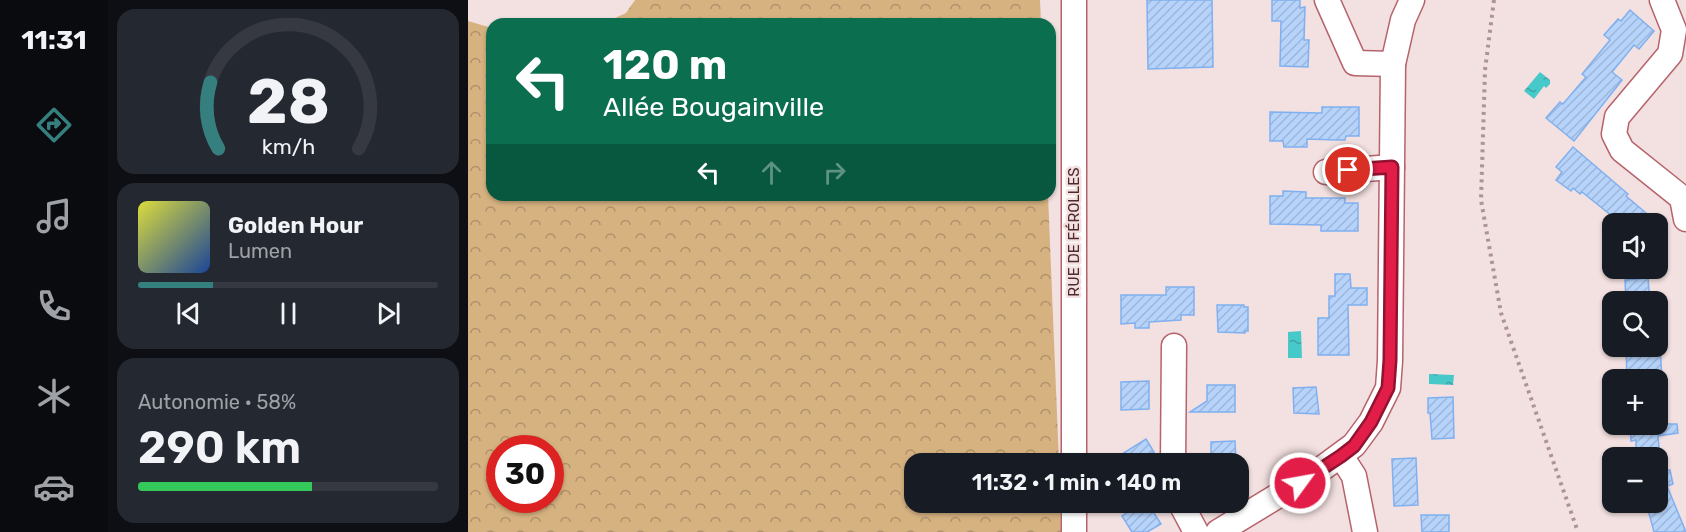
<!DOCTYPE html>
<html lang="fr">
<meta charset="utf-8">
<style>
:root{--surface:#171b24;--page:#242831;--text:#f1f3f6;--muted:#9ea1a6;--line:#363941;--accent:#367f7f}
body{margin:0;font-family:Rubik,sans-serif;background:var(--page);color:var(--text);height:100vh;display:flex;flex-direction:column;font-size:22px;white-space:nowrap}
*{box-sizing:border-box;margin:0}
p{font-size:20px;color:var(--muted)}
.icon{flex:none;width:33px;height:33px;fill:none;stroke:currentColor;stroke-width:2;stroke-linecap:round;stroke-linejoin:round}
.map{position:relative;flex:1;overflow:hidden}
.drawer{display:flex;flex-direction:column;gap:9px;padding:9px;background:#0d0f14;width:360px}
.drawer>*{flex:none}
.top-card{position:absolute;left:18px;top:18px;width:570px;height:183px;border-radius:18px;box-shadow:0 2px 4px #0004;background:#0b6e4f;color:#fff;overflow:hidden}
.buttons{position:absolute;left:1134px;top:213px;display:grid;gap:12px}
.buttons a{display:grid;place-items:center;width:66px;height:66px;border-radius:12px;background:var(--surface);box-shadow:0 2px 4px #0004;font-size:30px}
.speed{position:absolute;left:18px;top:435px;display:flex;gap:12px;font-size:30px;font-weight:700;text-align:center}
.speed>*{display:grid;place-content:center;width:78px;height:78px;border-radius:50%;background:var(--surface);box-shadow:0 2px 4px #0004;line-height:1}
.speed .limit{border:9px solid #d22;background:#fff;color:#111}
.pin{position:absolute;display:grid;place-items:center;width:51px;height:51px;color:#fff;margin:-26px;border:3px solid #fff;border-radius:50%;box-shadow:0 2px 6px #0007}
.me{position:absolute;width:66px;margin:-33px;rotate:58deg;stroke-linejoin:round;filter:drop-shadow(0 0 4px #0008)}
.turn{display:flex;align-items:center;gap:21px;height:126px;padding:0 18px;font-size:27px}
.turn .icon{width:78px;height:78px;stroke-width:2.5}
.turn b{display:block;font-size:42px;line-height:51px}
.lanes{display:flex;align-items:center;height:57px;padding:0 18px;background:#0003;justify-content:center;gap:30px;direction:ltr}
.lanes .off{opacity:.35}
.big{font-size:45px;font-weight:600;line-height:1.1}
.drawer .tile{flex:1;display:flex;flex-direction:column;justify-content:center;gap:9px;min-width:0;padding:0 21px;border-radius:18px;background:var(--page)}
.drawer .dial{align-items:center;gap:0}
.dial svg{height:156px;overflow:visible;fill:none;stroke:var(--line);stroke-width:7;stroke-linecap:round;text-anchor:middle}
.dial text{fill:var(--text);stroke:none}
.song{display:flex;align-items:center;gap:18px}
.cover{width:72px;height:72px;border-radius:9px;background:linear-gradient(135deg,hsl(60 70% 55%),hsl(220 70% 35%))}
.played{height:6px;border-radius:3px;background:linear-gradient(90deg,var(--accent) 25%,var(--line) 25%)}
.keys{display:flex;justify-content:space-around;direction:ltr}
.charge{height:9px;border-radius:4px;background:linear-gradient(90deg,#34c759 58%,var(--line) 0)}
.trip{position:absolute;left:436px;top:453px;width:345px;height:60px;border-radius:18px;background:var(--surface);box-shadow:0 2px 4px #0004;font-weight:600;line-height:60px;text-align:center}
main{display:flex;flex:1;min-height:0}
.dock{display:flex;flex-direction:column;width:108px;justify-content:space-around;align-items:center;background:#090b0e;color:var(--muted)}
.dock .icon{width:42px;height:42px}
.dock .selected{color:var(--accent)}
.dock b{font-size:27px;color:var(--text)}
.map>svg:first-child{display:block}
.forest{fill:url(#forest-crowns);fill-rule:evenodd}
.water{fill:url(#water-ripples)}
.building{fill:url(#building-hatch);stroke:#80b0f0;stroke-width:1.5}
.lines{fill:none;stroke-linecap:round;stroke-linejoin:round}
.minor-casing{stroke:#b6636b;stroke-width:27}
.path{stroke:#ae9395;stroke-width:4;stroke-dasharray:3 4.5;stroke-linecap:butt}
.minor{stroke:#fff;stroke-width:24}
.route-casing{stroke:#92132f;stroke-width:15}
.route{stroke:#e11d48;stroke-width:10}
.labels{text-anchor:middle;stroke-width:5;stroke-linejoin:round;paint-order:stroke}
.street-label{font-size:15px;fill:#4e2a2d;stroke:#f3e0e0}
</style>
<main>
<nav class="dock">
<b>11:31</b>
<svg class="icon selected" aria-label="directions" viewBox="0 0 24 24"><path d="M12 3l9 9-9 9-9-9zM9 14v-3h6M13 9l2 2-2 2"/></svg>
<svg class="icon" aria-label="music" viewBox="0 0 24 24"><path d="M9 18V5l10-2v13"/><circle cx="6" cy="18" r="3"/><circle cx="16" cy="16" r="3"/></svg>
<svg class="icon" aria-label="phone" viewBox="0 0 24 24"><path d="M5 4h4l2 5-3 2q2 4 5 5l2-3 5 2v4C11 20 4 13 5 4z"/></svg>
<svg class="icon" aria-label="climate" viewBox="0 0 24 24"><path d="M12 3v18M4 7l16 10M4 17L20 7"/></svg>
<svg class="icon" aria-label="car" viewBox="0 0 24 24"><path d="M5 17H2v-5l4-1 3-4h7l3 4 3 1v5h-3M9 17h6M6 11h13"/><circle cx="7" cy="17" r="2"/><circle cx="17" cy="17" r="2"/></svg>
</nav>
<section class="drawer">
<div class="tile dial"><svg viewBox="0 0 100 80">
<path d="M14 69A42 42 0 1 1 86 69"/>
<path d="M14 69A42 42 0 0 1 10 35" stroke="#367f7f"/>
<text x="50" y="56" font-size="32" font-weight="700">28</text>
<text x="50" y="72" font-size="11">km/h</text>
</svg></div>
<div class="tile">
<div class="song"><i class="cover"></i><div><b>Golden Hour</b><p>Lumen</p></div></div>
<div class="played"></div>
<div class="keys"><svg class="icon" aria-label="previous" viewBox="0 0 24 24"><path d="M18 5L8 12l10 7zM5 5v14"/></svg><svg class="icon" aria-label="pause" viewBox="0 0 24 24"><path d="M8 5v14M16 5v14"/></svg><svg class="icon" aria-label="next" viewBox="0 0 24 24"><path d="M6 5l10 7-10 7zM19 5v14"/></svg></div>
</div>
<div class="tile"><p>Autonomie · 58%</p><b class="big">290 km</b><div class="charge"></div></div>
</section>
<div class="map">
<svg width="1218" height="532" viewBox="0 0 1218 532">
<defs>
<pattern id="forest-crowns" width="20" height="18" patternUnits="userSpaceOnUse" patternTransform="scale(1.5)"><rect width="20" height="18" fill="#d6b281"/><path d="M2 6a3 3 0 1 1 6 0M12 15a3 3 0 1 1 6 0" fill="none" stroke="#b0916a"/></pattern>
<pattern id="water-ripples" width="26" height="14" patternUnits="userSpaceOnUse" patternTransform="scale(1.5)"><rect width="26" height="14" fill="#47c8c9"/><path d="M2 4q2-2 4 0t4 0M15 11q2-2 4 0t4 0" fill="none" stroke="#3da3a4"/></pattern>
<pattern id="building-hatch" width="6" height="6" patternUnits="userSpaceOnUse" patternTransform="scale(1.5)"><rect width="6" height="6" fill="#b6d4fb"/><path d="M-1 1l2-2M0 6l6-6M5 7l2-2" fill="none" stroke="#9eb6d7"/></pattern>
</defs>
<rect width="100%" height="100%" fill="#f3e0e0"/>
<!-- forest -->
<g class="forest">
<polygon points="167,0 572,0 573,24 134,24 158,13"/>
<path d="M0,21L24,28V195H580L591,463L447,464V502L592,503L593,532H0ZM32,448H82V500H32Z"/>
</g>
<!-- water -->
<g class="water">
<polygon points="1072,72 1082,80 1082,84 1078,88 1076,86 1066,99 1056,91"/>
<polygon points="833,331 834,358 820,358 820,332"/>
<polygon points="961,374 986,375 985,385 961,384"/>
</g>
<!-- building -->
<g class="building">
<polygon points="679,0 744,0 745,67 680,69"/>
<polygon points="804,0 832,0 832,8 837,7 836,40 841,40 840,67 812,66 813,21 804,21"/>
<polygon points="1162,10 1186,31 1171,49 1166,45 1144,72 1154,80 1106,141 1078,118 1092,102 1095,104 1118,77 1114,74 1142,40 1136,35 1150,19 1153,21"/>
<polygon points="854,107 891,107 891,136 878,136 877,140 869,140 839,139 839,147 816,147 815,141 802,141 802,112 854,113"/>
<polygon points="1105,147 1160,194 1158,196 1191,224 1154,224 1114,192 1112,194 1105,188 1103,191 1088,180 1094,172 1088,167"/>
<polygon points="815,191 838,192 838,198 877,198 877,203 890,203 890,231 853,231 853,225 802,224 802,196 815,196"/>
<polygon points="867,274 882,274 883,288 899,288 899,305 880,305 881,355 850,355 850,318 861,318 861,296 867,296"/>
<polygon points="1180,278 1182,302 1158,302 1157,280"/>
<polygon points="698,287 726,287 726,315 713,315 713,320 681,322 681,328 667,328 667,323 653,324 653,295 698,295"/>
<polygon points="749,305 776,305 776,307 780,307 780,331 777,331 777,333 750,332"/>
<polygon points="1158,346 1192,346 1194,380 1159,380"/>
<polygon points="681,381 681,409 653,410 653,382"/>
<polygon points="739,385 767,385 767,412 722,412 739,401"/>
<polygon points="848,387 851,414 826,413 825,388"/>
<polygon points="985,397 986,438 964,439 962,413 960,413 960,398"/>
<polygon points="1162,424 1209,424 1210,433 1190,436 1191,448 1168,450 1168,440 1163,441"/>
<polygon points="678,439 686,452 683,453 688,464 638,464"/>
<polygon points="767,441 768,464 743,464 743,442"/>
<polygon points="948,458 950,505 926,506 924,459"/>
<polygon points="1190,463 1194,472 1202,470 1205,484 1199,486 1218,532 1186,532 1178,502 1190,502"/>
<polygon points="675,502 679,502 693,524 679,532 664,532 654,516"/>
<polygon points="953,515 981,515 981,532 954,532"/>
</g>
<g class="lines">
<!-- minor casing -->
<g class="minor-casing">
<g id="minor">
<polyline points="606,0 606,464"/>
<polyline points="859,0 887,63 925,64"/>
<polyline points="1194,0 1206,30 1202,54 1149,117 1146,134 1154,150 1214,198 1218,219"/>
<polyline points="858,172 924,167"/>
<polyline points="873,456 886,476 897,532"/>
<polyline points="705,464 706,346"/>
<polyline points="606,502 606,532"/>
<polyline points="712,502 728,532"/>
<polyline points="750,532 852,470 886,445 903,422 920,388 922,361 925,64 935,20 944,0"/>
</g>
</g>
<!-- path -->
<polyline class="path" points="1026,0 1017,70 1013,200 1033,313 1110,532"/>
<!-- minor -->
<use href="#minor" class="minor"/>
</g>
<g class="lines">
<!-- route casing -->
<g class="route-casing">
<polyline id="route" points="832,483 873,456 886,446 903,422 920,388 922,360 924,167 880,170"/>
</g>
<!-- route -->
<use href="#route" class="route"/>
</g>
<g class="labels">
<!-- street labels -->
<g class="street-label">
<text transform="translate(606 232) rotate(-90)" y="5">RUE DE FÉROLLES</text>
</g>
</g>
</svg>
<div class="buttons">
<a><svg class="icon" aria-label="sound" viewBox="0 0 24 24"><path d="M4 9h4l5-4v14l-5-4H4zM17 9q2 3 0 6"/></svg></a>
<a><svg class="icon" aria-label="search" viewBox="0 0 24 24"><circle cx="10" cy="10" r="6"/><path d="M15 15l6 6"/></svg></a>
<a>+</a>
<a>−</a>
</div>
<div class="speed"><div class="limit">30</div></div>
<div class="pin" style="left:880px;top:170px;background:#d93025"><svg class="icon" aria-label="arrive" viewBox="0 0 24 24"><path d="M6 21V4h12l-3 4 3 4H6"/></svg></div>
<svg class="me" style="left:832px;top:483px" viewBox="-20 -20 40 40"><circle r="17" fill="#e11d48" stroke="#fff" stroke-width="3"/><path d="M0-11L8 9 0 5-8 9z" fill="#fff"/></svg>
<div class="trip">11:32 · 1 min · 140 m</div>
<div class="top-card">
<div class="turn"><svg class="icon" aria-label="left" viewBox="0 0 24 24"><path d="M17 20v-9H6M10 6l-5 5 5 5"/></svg><div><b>120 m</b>Allée Bougainville</div></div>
<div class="lanes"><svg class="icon" aria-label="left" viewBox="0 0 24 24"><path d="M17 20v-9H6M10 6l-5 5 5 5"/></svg><svg class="icon off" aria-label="ahead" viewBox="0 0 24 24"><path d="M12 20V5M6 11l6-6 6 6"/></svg><svg class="icon off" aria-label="right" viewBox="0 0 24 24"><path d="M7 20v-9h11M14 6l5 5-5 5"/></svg></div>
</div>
</div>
</main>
